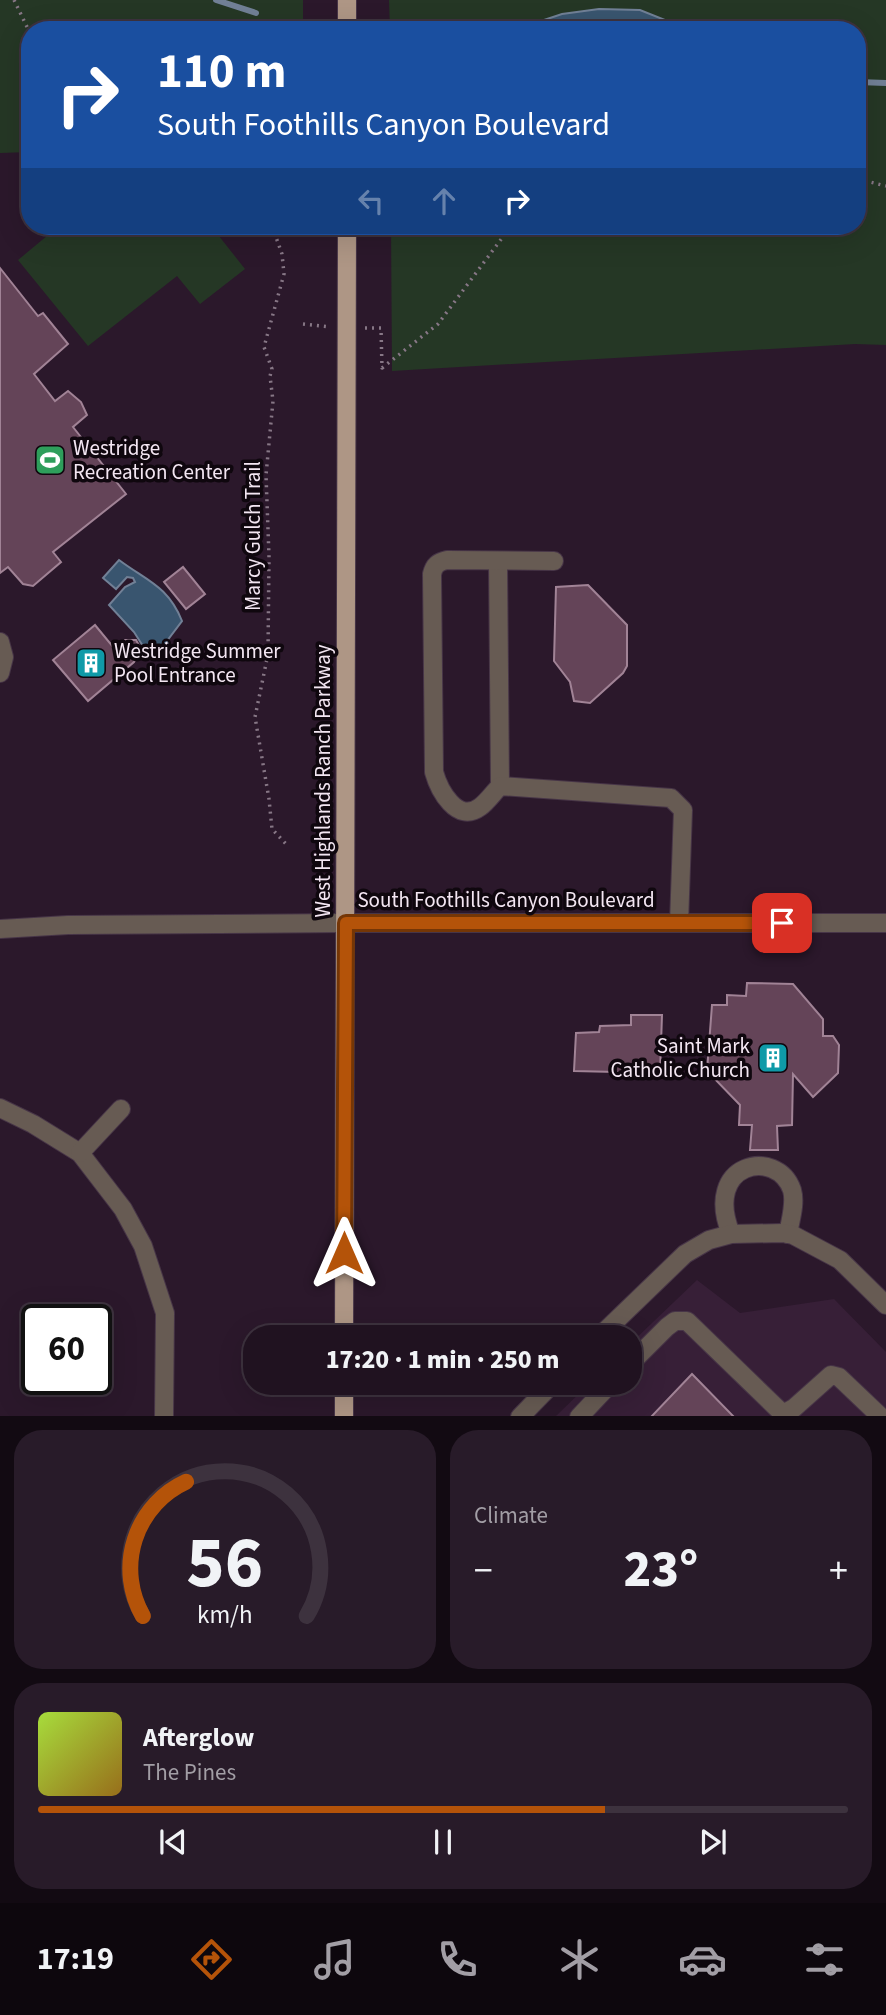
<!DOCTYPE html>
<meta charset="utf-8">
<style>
:root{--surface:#201220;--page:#281b29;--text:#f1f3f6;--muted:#a29ea5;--line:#3d323e;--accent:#b45309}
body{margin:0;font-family:"Source Sans 3",sans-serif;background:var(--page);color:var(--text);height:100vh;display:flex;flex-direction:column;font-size:26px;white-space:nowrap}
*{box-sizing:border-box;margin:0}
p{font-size:23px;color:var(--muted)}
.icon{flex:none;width:38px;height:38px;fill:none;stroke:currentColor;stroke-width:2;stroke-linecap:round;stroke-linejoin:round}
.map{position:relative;height:1416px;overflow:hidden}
.side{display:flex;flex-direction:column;gap:14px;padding:14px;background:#120a12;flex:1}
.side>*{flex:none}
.guide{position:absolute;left:21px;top:21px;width:845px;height:214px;border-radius:28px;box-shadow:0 7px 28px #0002,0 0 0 2px var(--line);background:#1a4fa0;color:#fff;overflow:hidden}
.speed{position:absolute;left:21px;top:1304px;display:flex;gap:14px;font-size:35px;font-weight:700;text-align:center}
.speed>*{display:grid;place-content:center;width:91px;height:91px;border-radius:50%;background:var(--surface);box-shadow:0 7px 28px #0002,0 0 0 2px var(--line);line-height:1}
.speed .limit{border:4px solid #111;border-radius:10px;background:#fff;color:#111}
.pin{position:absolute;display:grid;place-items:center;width:60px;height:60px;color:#fff;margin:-30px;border-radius:14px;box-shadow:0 4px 10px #0006}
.me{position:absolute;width:77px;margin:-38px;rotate:0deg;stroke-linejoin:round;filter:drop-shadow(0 0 5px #0008)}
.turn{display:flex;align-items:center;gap:24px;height:147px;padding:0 21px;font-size:32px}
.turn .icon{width:91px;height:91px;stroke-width:2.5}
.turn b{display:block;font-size:49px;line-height:60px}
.lanes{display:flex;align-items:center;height:66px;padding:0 21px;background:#0003;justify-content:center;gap:35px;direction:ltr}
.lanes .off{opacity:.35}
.big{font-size:52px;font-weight:800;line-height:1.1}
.side .widget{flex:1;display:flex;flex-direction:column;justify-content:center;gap:10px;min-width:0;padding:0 24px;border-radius:28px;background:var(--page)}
.side .dial{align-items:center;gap:0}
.dial svg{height:182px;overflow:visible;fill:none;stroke:var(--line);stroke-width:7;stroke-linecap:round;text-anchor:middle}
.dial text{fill:var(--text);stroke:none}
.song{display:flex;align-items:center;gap:21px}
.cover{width:84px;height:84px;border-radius:10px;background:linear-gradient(135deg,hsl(80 70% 55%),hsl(40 70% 35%))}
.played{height:7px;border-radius:4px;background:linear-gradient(90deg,var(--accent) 70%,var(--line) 70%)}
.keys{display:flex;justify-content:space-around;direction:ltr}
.heat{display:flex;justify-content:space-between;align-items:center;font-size:38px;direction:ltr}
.side .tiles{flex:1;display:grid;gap:14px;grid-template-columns:1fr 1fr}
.widget:last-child{grid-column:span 2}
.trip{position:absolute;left:243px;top:1325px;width:399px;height:70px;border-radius:28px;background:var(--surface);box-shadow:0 7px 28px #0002,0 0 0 2px var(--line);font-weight:800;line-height:70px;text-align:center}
.tab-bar{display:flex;height:112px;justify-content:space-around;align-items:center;background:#0d070d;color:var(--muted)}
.tab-bar .icon{width:49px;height:49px}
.tab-bar .current{color:var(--accent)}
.tab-bar b{font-size:32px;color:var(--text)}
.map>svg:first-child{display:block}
.built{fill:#371f37}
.green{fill:#253725}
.water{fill:#39556f;stroke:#718096;stroke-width:2}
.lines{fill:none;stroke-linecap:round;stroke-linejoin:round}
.stream{stroke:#718096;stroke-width:6}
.building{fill:#644458;stroke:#a18396;stroke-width:2}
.minor-casing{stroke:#473547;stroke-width:20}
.major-casing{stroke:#473547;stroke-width:20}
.path{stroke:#877786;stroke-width:3.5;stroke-dasharray:2 5;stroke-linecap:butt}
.minor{stroke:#675b53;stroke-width:18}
.major{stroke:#ae9685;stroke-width:18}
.route-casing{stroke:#753606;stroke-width:18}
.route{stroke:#b45309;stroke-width:12}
.labels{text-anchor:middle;stroke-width:7;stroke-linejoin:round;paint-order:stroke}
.poi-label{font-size:21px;fill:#f3e6f2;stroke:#0f070e;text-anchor:start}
.street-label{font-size:21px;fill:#f3e6f2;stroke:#0f070e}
</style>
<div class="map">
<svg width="886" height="1417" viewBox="0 0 886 1417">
<rect width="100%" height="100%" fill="#2b182b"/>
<!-- built -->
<polygon class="built" points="697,1280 740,1313 834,1299 886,1352 886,1416 555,1417 590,1383 630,1382 630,1344"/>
<!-- green -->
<g class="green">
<polygon points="0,0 303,0 303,30 30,30 30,152 0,153"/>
<polygon points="389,0 886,0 886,345 855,344 392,371 391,226 858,226 858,30 390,30"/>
<polygon points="59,226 211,226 245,269 200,304 177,276 88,346 18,260"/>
</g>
<!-- water -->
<g class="water">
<polygon points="599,9 640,10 665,20 668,30 491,30 506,20 532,24 562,14"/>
<path d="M119,560C147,581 168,586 182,621L167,641L170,651L150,657L134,632L109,605L125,587L135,582L133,578L127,577L116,589L103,578Z"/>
</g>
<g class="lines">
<!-- stream -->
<g class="stream">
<polyline points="216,0 256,13"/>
<polyline points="858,82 886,83"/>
</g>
</g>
<!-- building -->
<g class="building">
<polygon points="0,268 38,316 43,313 68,344 34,374 55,401 68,391 81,402 87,415 73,427 126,494 53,552 61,562 33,586 23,584 8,567 0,573"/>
<polygon points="183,567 205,594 186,609 164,582"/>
<polygon points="588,585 627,625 627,666 623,673 590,703 574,701 570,682 554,661 556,587"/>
<polygon points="95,625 118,653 125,640 136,640 141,649 134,662 88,701 53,660"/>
<polygon points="747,983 793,984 823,1019 823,1036 833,1036 839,1045 838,1073 813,1097 793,1074 792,1125 777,1126 778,1150 750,1150 752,1125 739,1125 740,1105 707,1071 712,1005 727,1005 727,995 746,996"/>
<polygon points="631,1015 662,1015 660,1073 574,1071 576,1033 599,1032 600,1026 631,1025"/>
<polygon points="692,1374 734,1417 651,1417"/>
</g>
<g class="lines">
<!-- minor casing -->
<g class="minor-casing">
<g id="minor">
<polyline points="498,561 500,786"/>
<path d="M554,561L447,560C438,562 434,565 432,574L434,772C439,790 457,824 480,807C487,802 494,792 500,786L671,798L683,810L679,923"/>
<polyline points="0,642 4,657 0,673"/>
<polyline points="0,929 68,925 346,923 886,923"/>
<polyline points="0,1108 33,1124 80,1153 123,1209 143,1246 165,1313 164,1417"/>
<polyline points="80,1153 121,1109"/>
<path d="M731,1234C702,1162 777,1147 792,1190C796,1204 790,1221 788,1234"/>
<polyline points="599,1337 685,1254 709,1240 731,1234 783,1233 793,1235 840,1260 886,1305"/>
<polyline points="630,1364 667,1327 675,1321 687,1321 783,1414 794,1408 831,1375 839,1377 881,1417"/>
<polyline points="520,1417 554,1382"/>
<polyline points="579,1417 612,1382"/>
</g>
</g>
<!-- major casing -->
<g class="major-casing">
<g id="major">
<polyline points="347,30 347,0"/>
<polyline points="344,1337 347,226"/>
<polyline points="344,1417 344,1382"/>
</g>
</g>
<!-- path -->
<g class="path">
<polyline points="14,0 30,33"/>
<polyline points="858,179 886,186"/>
<polyline points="272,226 282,254 284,274 264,347 272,369 270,376 273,401 266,475 269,556 268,654 255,717 269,799 272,829 286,844"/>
<polyline points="303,324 330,327"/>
<polyline points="365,328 381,328 382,368 438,324 511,226"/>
</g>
<!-- minor -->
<use href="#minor" class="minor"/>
<!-- major -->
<use href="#major" class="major"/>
</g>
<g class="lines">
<!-- route casing -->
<g class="route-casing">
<polyline id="route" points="344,1253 346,923 782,923"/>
</g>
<!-- route -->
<use href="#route" class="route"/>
</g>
<!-- icons -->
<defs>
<g id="stadium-square" transform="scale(1.575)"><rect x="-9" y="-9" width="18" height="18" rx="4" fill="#2e9e5b" stroke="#0f070e"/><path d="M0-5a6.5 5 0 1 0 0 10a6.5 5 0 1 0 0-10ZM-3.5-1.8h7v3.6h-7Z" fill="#fff"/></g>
<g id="building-square" transform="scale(1.575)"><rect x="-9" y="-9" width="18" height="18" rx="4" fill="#0f9aa8" stroke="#0f070e"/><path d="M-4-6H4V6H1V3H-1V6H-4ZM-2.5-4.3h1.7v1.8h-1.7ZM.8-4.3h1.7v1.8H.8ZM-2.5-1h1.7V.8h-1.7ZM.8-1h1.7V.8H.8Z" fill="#fff"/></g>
</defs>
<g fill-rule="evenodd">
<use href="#stadium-square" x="50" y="460"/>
<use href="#building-square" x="91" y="663"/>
<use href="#building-square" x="773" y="1058"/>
</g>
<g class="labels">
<!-- poi labels -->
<g class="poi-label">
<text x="73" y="455">Westridge<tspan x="73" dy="24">Recreation Center</tspan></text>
<text x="114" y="658">Westridge Summer<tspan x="114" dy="24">Pool Entrance</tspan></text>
<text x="750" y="1053" text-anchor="end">Saint Mark<tspan x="750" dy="24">Catholic Church</tspan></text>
</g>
<!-- street labels -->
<g class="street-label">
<text transform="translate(253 536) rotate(-90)" y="7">Marcy Gulch Trail</text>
<text transform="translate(323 781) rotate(-90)" y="7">West Highlands Ranch Parkway</text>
<text x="506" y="907">South Foothills Canyon Boulevard</text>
</g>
</g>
</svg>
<div class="speed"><div class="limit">60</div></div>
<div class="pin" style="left:782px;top:923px;background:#d93025"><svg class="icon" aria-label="arrive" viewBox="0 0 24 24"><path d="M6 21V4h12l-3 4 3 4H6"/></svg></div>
<svg class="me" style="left:344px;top:1253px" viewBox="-20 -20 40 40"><path d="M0-17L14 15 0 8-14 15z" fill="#b45309" stroke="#fff" stroke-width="4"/></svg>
<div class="trip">17:20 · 1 min · 250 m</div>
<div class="guide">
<div class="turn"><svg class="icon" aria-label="right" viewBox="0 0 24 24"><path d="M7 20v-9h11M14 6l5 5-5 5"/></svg><div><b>110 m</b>South Foothills Canyon Boulevard</div></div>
<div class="lanes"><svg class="icon off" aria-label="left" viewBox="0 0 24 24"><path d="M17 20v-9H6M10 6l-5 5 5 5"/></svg><svg class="icon off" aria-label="ahead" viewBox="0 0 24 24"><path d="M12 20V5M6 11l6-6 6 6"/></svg><svg class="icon" aria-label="right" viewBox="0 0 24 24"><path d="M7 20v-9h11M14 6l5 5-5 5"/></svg></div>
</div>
</div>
<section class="side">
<div class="tiles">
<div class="widget dial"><svg viewBox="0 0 100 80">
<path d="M14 69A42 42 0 1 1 86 69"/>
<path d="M14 69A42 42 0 0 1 33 10" stroke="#b45309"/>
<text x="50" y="56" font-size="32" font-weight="700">56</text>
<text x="50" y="72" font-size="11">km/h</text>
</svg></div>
<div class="widget"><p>Climate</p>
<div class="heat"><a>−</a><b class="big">23°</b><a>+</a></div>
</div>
<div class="widget">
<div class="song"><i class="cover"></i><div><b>Afterglow</b><p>The Pines</p></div></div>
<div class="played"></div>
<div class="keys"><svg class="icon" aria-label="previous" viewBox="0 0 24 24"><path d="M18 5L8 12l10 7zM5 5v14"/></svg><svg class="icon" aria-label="pause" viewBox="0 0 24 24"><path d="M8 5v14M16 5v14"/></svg><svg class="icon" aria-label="next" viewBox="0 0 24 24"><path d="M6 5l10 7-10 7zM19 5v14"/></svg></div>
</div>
</div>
</section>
<nav class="tab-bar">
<b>17:19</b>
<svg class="icon current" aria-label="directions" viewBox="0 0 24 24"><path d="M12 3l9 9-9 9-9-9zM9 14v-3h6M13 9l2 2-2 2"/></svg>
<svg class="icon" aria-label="music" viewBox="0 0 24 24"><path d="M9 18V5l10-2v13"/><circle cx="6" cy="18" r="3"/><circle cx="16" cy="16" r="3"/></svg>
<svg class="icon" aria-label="phone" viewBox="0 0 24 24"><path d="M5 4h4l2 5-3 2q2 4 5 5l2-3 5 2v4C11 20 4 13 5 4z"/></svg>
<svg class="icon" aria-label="climate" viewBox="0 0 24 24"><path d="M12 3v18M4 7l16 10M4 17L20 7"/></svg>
<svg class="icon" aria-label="car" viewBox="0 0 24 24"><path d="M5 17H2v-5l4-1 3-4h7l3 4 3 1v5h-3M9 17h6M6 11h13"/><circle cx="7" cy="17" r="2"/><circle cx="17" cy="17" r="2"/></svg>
<svg class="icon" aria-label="filters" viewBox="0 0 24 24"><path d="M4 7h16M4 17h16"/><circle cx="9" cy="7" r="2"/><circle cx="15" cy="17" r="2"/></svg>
</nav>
